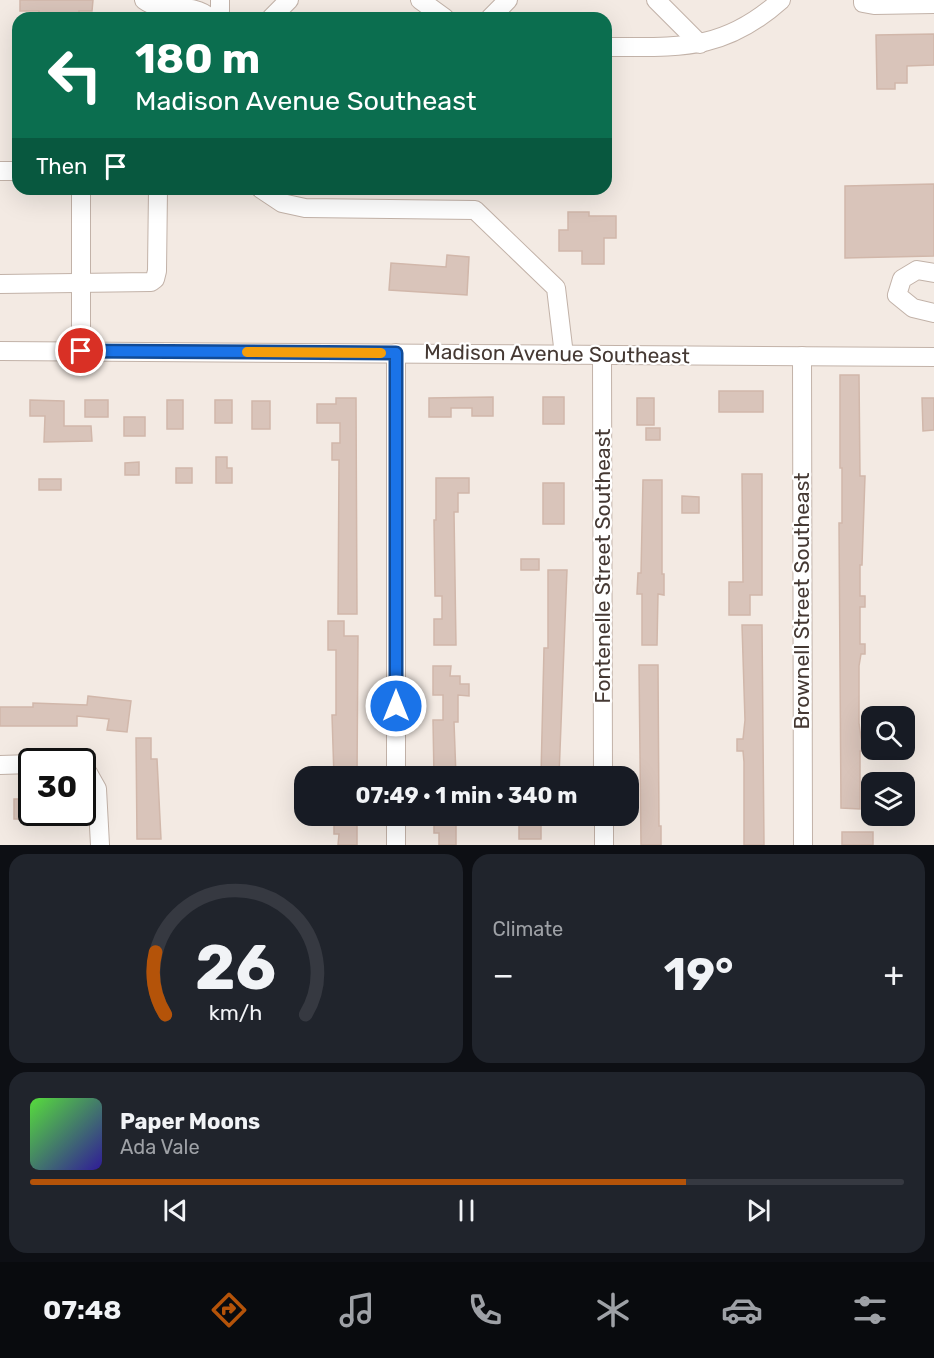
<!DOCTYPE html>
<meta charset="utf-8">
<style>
:root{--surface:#171b24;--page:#20242c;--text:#f1f3f6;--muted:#9ea1a6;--line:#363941;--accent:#b45309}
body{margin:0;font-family:Rubik,sans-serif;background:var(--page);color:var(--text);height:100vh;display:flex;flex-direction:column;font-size:22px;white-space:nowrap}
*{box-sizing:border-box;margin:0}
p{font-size:20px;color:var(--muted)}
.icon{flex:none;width:33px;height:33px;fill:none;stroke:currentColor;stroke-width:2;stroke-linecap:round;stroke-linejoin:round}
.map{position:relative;height:845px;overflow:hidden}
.details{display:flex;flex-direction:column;gap:9px;padding:9px;background:#0d0f14;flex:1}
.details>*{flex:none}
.hud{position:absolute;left:12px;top:12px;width:600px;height:183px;border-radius:18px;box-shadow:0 6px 24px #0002;background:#0b6e4f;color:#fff;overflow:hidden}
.controls{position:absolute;left:861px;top:706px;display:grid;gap:12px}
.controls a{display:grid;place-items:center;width:54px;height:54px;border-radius:12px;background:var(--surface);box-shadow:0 6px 24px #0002;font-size:30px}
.speed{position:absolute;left:18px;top:748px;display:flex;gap:12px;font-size:30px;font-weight:700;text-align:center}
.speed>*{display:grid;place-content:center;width:78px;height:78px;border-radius:50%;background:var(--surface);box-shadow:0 6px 24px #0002;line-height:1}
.speed .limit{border:3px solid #111;border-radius:9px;background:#fff;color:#111}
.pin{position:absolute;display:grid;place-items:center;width:51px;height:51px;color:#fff;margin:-26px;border:3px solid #fff;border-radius:50%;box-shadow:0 2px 6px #0007}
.me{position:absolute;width:66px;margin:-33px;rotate:0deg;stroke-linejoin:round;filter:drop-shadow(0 0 4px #0008)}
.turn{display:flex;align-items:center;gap:21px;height:126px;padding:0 24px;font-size:27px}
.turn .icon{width:78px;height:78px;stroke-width:2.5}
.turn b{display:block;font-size:42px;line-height:51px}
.then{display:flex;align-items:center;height:57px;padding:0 24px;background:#0003;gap:12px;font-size:22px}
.big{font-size:45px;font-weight:700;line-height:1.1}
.details .tile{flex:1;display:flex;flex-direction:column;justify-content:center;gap:9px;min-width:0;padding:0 21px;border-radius:18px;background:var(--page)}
.details .dial{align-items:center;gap:0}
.dial svg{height:156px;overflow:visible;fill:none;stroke:var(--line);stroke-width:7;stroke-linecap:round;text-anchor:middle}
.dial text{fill:var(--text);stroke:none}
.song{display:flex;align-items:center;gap:18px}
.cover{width:72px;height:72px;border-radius:9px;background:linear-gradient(135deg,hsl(110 70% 55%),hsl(250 70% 35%))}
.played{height:6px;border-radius:3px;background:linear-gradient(90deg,var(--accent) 75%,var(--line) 75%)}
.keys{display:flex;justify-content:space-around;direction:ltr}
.heat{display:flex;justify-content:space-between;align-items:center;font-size:33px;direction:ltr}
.details .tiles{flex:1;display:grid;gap:9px;grid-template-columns:1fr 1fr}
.tile:last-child{grid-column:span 2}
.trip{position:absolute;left:294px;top:766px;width:345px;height:60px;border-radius:18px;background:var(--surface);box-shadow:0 6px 24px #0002;font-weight:700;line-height:60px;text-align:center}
.menu{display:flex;height:96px;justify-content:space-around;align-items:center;background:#090b0e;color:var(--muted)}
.menu .icon{width:42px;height:42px}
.menu .current{color:var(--accent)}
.menu b{font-size:27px;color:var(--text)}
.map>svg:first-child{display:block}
.building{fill:#d9c4ba;stroke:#d1b7aa;stroke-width:1.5}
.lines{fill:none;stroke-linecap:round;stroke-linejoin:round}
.minor-casing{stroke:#c2b2a8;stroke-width:20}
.minor{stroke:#fff;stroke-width:18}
.route-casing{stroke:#114b97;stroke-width:15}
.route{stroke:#1a73e8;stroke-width:10}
.slow{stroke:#f59e0b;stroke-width:10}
.labels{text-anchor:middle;stroke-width:4.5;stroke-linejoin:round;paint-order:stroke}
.street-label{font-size:21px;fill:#453933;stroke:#fff}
</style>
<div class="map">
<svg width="934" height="845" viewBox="0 0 934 845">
<rect width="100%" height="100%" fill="#f3eae3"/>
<!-- building -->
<g class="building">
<polygon points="20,0 93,0 92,11 79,11 79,18 39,18 39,11 20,11"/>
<polygon points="934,34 934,65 907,66 907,83 895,83 895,89 877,89 876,35"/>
<polygon points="934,184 934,256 845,258 845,186"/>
<polygon points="568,212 589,212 589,216 616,216 616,238 604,238 604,264 582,264 582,251 559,251 559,230 568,230"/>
<polygon points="447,255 469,257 467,295 389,290 391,263 446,267"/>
<polygon points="840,375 859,375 860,476 865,476 862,565 860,565 860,596 865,596 865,607 860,607 860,644 865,644 865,654 861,654 859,666 859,723 861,738 867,738 867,751 860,751 860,809 841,808 839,523 842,523 842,468 840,468"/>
<rect x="719" y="391" width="44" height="21"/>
<polygon points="493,397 493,416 472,416 472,408 451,408 451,417 429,417 429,398"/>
<rect x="543" y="397" width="21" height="27"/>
<polygon points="336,398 356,398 357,614 338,614 339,460 332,460 332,443 340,443 340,423 317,423 317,404 336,404"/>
<rect x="637" y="398" width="17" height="27"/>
<polygon points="922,398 934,398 934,430 923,431"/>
<polygon points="30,400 64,401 64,426 91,426 92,441 44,442 45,416 30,416"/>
<rect x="85" y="400" width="23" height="17"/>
<rect x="167" y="400" width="16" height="29"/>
<rect x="215" y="400" width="17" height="23"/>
<rect x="252" y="401" width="18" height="28"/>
<rect x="124" y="417" width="21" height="19"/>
<rect x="646" y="428" width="14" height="12"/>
<polygon points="216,457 227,457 227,468 232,468 232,483 216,483"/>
<polygon points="139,462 139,475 125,475 125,463"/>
<rect x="176" y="468" width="16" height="15"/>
<polygon points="742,474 762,474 762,595 750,595 750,615 729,615 729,582 743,582"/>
<polygon points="436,478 469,478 469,493 458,493 458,512 454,512 456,645 434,645 434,619 442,619 442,596 435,596 434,520 436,520"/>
<rect x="39" y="479" width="22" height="11"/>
<polygon points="643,480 662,480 662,574 664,574 664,595 658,594 657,645 642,645 642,594 637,594 638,573 641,573"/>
<rect x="543" y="483" width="21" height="41"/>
<polygon points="682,496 699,497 699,513 682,513"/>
<rect x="521" y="559" width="18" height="11"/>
<polygon points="548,570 567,570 559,776 541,776 544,648 548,648"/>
<polygon points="328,621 344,621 344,636 358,636 357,777 334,777 332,715 336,715 336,650 328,650"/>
<polygon points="742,625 762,625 764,845 744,845 744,762 743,751 737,751 737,739 743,739 745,720"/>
<polygon points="639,665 658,665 659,826 661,826 661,845 641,845"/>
<polygon points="433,666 451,666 450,676 460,676 460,684 469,684 469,696 458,695 458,722 454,722 456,777 434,777 433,720 443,720 443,695 433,695"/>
<polygon points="88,696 131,701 127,732 107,730 109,719 77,716 77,726 0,726 0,707 33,707 33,703 87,705"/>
<polygon points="136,738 151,738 151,759 157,759 161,839 137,839"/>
<rect x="14" y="799" width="18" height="20"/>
<polygon points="334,816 357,816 357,845 338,845 339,834 334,834"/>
<polygon points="434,816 456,816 456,845 439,845 439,833 434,833"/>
<rect x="519" y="825" width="22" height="14"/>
<rect x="842" y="832" width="31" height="13"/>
</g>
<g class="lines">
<!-- minor casing -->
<g class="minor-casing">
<g id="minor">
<path d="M144,0C164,15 191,0 210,18"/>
<polyline points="420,0 445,18"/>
<polyline points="656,0 700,44"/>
<polyline points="863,0 863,3 874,5 934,4"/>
<polyline points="215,18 220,11 220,0"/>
<polyline points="271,18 289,0"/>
<polyline points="490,18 508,0"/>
<path d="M606,47C679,47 723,52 781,0"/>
<polyline points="0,171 18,171"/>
<polyline points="81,189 81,351"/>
<polyline points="261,189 282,203 305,208 475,210 556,288 564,355"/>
<polyline points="934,273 917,270 902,279 897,295 913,308 934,313"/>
<polyline points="0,284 151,282 155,279 157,271 158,189"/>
<polyline points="0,351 934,357"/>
<polyline points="396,353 396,777"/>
<polyline points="602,355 603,777"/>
<polyline points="802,356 803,845"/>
<polyline points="0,765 32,764"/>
<polyline points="82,771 88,773 97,789 100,845"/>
<polyline points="396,816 396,845"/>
<polyline points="604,816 604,845"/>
</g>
</g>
<!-- minor -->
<use href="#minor" class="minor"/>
</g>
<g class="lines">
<!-- route casing -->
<g class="route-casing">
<polyline id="route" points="81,351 396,353 396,706"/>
</g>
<!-- route -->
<use href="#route" class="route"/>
<!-- slow -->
<polyline class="slow" points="247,352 381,353"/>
</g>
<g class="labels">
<!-- street labels -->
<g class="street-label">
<text transform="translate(557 354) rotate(1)" y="7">Madison Avenue Southeast</text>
<text transform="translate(603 566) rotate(-90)" y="7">Fontenelle Street Southeast</text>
<text transform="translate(802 601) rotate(-90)" y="7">Brownell Street Southeast</text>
</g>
</g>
</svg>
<div class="controls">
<a><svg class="icon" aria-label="search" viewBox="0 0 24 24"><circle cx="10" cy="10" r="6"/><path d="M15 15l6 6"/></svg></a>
<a><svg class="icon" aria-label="layers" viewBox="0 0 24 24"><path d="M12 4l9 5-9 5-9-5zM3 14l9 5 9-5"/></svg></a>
</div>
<div class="speed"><div class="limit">30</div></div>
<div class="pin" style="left:81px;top:351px;background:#d93025"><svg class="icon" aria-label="arrive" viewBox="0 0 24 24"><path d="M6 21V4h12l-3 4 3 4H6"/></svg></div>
<svg class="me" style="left:396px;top:706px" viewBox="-20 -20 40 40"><circle r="17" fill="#1a73e8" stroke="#fff" stroke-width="3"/><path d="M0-11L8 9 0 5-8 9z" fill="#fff"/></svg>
<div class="trip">07:49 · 1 min · 340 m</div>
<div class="hud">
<div class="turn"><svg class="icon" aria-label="left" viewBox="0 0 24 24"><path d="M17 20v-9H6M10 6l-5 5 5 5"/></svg><div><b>180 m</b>Madison Avenue Southeast</div></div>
<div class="then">Then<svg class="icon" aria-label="arrive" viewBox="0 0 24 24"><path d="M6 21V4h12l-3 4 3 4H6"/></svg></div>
</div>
</div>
<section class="details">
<div class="tiles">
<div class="tile dial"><svg viewBox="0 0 100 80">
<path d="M14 69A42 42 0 1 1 86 69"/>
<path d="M14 69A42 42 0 0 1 9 37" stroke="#b45309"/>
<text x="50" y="56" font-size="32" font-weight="700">26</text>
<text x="50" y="72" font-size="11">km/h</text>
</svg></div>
<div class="tile"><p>Climate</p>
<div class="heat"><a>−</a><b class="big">19°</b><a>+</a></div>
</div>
<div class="tile">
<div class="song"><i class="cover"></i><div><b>Paper Moons</b><p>Ada Vale</p></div></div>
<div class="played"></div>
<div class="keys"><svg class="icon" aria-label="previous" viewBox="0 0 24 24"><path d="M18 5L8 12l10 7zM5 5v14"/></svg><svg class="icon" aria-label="pause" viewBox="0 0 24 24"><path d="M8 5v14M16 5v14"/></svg><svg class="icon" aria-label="next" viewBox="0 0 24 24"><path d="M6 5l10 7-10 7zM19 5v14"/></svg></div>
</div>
</div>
</section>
<nav class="menu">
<b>07:48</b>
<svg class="icon current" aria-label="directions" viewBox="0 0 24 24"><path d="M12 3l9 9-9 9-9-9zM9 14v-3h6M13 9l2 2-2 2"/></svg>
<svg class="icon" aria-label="music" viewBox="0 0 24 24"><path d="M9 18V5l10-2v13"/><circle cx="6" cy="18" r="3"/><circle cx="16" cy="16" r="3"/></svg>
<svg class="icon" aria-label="phone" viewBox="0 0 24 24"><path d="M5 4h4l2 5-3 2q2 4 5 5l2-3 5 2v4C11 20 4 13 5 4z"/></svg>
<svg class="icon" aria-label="climate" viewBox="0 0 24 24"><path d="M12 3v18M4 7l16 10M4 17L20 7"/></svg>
<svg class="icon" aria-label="car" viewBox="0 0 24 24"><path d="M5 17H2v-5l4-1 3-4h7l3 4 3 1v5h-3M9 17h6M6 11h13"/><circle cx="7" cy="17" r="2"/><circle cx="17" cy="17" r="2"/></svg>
<svg class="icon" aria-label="filters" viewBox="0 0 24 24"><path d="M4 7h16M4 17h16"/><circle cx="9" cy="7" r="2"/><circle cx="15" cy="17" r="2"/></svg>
</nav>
